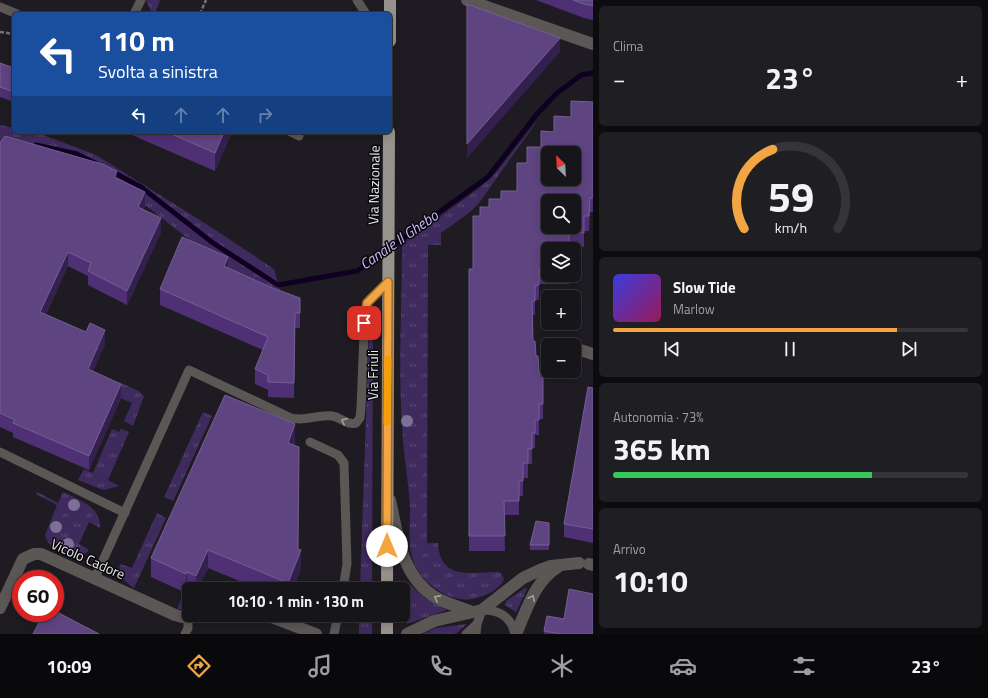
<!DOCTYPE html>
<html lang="it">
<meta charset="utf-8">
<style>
:root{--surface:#16151a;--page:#1f1e23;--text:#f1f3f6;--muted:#9e9fa2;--line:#353439;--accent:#f2a542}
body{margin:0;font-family:"Titillium Web",sans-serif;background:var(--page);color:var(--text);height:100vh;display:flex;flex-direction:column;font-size:15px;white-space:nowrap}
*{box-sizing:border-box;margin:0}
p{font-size:13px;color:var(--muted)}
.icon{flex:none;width:22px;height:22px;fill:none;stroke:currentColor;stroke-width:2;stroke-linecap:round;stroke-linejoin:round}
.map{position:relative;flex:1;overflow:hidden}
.details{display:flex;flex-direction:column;gap:6px;padding:6px;background:#0c0c0e;width:395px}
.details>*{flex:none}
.banner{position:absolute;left:12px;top:12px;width:380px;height:122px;border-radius:6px;box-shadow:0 2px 10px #0003,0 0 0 1px var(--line);background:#1a4fa0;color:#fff;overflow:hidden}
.needle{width:26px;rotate:336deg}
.tools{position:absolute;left:541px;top:146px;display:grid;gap:8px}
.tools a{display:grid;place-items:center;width:40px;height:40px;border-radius:6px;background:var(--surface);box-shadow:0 2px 10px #0003,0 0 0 1px var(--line);font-size:20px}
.speed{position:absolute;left:12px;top:570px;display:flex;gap:8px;font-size:20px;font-weight:700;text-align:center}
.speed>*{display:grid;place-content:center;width:52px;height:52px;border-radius:50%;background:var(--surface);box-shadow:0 2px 10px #0003,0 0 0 1px var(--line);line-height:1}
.speed .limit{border:6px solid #d22;background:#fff;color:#111}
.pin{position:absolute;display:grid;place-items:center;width:34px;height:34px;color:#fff;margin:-17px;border-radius:8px;box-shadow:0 2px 6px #0006}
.me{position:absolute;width:44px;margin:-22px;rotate:0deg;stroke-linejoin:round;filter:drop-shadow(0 0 3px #0008)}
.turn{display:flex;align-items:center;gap:14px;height:84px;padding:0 20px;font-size:18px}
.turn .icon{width:52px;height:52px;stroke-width:2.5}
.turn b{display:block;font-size:28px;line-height:34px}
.lanes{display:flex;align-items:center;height:38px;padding:0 20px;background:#0003;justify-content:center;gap:20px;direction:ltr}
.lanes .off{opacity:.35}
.big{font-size:30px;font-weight:700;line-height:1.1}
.details .tile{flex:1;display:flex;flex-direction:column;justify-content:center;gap:6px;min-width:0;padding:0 14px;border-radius:6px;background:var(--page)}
.details .dial{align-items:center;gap:0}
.dial svg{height:104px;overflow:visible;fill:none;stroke:var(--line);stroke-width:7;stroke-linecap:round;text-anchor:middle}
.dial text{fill:var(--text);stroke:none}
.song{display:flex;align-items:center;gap:12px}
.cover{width:48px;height:48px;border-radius:6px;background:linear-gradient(135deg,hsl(240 70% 55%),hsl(330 70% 35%))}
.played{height:4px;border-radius:2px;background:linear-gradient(90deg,var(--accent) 80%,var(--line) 80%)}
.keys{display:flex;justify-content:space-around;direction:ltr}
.heat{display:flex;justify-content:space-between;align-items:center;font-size:22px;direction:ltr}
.charge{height:6px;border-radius:3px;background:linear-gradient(90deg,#34c759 73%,var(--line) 0)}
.trip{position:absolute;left:182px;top:582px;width:228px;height:40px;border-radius:6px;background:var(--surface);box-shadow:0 2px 10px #0003,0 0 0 1px var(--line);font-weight:700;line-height:40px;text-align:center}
.dock{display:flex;height:64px;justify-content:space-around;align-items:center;background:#09080a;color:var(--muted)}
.dock .icon{width:28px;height:28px}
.dock .on{color:var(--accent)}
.dock b{font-size:18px;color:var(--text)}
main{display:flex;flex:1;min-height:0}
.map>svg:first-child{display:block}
.grass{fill:url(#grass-tufts)}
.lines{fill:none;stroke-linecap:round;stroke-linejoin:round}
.stream{stroke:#0f0022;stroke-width:5}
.path{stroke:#747378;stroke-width:2.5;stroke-dasharray:4 2;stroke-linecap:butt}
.lane{stroke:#5a5755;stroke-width:9}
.street{stroke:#5a5755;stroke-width:12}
.primary{stroke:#97928c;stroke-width:12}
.tree{fill:#7d7097}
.wall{fill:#4f3075}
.shaded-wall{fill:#34204e}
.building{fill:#5f4482;stroke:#755e93;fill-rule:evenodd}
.oneway{stroke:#a2a0a1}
.route-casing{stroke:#9d6b2b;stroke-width:10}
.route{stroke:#f2a542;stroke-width:7}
.slow{stroke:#f59e0b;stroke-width:7}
.labels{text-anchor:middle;stroke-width:3;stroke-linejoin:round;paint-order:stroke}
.street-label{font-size:14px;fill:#eae9ed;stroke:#08070a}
.water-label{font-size:15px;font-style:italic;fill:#cbb5f6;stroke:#08070a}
</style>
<main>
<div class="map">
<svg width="593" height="634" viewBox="0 0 593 634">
<defs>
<pattern id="grass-tufts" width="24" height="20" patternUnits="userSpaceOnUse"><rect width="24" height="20" fill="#3f2a5e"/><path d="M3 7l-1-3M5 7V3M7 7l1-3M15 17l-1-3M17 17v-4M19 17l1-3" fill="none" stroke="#5b4975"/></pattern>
</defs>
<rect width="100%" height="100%" fill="#1e1c22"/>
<!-- grass -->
<g class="grass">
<polygon points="146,0 160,0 155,14 152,14"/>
<path d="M540,117L479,203L470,212L441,233V245H428L427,543H438C440,581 471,572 498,572L501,573L504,579C500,590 483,597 472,599C451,603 423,584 415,565C406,547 411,525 410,505C408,478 403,451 402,424C398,364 402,304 402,244L478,189L493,176Z"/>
<polygon points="0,125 14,128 14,132 41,134 96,155 214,229 274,269 282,298 223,266 140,201 0,148"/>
<polygon points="373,304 372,589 360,589 369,331"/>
<polygon points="121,383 139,391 144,396 133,426 124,421 132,403 116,396"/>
<polygon points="203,412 212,416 173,501 164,497"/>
<polygon points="112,429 119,432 121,429 129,432 108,480 119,486 103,490 78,480 84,469 93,473"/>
<path d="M37,492L58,503L63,492C79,500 101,506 100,528L89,522L79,544L89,550C81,562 57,549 48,543L45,535L57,505L36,494Z"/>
<path d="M157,513L166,518L134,588C125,583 117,574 120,564L132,568Z"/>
<polygon points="408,583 425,598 447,610 407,624"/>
<polygon points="525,588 527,589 516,612 505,605 506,601"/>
<polygon points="184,592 189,594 189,606 185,609 177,609"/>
<rect x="359" y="615" width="13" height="19"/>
<polygon points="467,624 456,634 423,634 435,628"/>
</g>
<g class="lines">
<!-- stream -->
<g class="stream">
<polyline points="36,145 77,154 95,163"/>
<polyline points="111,171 141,187 213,243 278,285 357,271 488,177 537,114 556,94 581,75 593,73"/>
</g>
<!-- path -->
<g class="path">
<polyline points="200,14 206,0"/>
<polyline points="0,32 14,34"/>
</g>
<!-- lane -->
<g class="lane">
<polyline points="357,0 366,14"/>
<polyline points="0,7 17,14"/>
<polyline points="134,14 141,0"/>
<polyline points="291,132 299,136"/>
<polyline points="310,442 338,455 344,463 347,564 343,589"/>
<polyline points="0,452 125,513"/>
<path d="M95,578L189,370L291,418C306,422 317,414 332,416C341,417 347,426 356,423L360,418L361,408L365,309L369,300L388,282"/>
<polyline points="185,634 188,628 188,617"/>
<polyline points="334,634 338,615"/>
<polyline points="466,634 477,624"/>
<path d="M476,634L477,624L482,610C499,610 511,616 515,634"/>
</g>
<!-- street -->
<g class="street">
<polyline points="467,0 593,44"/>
<polyline points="577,349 593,354"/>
<path d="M390,500C398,535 401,576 435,597C447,604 460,607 472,612"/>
<polyline points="589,564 593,565"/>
<polyline points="0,608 23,559 34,554 41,554 175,615 182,617 190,615"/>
<polyline points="266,615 316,634"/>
<polyline points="407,634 434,621 482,610 523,578 540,570 551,566 579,563"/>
<path d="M516,634C527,609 534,582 558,567"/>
</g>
<!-- primary -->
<g class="primary">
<polyline points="390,41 390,0"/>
<polyline points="387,589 389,132"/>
<polyline points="387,634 387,615"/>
</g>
</g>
<!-- trees -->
<g class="tree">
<circle cx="407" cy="421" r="6"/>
<circle cx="74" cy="505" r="6"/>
<circle cx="56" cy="527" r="6"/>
<circle cx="68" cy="544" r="6"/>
</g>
<!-- wall -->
<g class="wall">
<polygon points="536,0 593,0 593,20 584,18"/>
<polygon points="0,63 14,68 14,102 0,97"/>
<polygon points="593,102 593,212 590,212 589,231 584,231 584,247 569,247 548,249 548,275 569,275 569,284 539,284 539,300 535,300 535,315 533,315 533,341 539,373 543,373 543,419 539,419 539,435 535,435 535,448 532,448 532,464 528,464 528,478 523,478 523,496 519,496 519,515 504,515 505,551 469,551 469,269 473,269 480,216 489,207 501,199 517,191 527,163 541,147 571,117"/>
<polygon points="125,132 232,132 215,171"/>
<polygon points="0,143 117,179 145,206 143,210 161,232 127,305 88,285 88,276 68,266 46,314 105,344 93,371 121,398 89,470 13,437 13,433 0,427"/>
<polygon points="228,268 270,287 300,298 300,328 295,328 294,398 268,397 268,390 255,384 255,369 263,350 160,305 160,289"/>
<polygon points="593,388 593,543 564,537 564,524"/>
<polygon points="295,442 294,445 298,549 301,568 293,589 259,589 208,568 198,589 189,589 189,591 187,590 186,593 151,577 151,558"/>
<polygon points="549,523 549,550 530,550 530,545"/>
<polygon points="564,619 593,634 544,634 544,631"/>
</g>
<!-- shaded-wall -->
<g class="shaded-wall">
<polygon points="560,38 560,52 467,158 467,144"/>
<polygon points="224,132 232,132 215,171 215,153"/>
<polygon points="117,171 117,185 114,177"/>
<polygon points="145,192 145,206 138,222 138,207"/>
<polygon points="161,218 161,232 127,305 127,291"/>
<polygon points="68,252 68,266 40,326 40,312"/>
<polygon points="228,257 228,272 224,266"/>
<polygon points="105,330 105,344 88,383 88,369"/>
<polygon points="121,384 121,398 89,470 89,456"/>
<polygon points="295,424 295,442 288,461 288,443"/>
<polygon points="208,550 208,568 198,589 196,589 196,576"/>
<polygon points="301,550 301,568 293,589 288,589 288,583"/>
<polygon points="187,572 187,590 186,593 186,574"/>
</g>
<!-- building -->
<g class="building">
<polygon points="573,0 593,0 593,6 584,4"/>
<polygon points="467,4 560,38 467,144"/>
<polygon points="0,63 14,68 14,92 0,87"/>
<path d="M571,101L593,102V198H590L589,216H584V233L569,232V249H548V269H539V285L535,286V301H532L533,341H535L536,356H538L539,373H543V404H539V420H535V433H532V449H528V463H523V481H519V501H504L505,536H469V269H473V216H480V207H489V199H501V191H517V163H527V147H541V131L554,132V116L571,117ZM548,153H574V179H548ZM548,201H574V227H548Z"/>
<polygon points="167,132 224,132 215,153"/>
<polygon points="5,136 102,164 117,171 114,177 145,192 138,207 161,218 127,291 88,271 91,263 68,252 40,312 86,332 90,323 105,330 88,369 121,384 89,456 13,423 15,420 0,413 0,143"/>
<polygon points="182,237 228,257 224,266 270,287 300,298 300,313 295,313 294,383 268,382 268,375 255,369 268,337 160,289"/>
<polygon points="588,387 593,388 593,529 564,524"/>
<polygon points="225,395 295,424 288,443 299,447 298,549 301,550 288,583 208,550 196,576 187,572 186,574 151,558"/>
<polygon points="536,521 549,523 549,545 530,545"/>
<polygon points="569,589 593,594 593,634 561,634 544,631 547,616 564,619"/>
<polygon points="55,611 99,634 33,634 44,613 55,613"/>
</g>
<!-- one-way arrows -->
<defs><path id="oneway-chevron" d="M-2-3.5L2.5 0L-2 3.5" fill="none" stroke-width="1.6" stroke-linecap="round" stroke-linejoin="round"/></defs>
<g class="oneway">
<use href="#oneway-chevron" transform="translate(344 421) rotate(-154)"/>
<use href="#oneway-chevron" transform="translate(437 598) rotate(-152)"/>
<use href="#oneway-chevron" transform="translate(532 598) rotate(-64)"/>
</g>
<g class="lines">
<!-- route casing -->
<g class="route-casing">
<polyline id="route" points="364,323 367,303 388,282 387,546"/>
</g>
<!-- route -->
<use href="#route" class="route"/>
<!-- slow -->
<polyline class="slow" points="387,422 388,359"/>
</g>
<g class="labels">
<!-- street labels -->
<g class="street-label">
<text transform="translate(374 185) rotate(-89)" y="5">Via Nazionale</text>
<text transform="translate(373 375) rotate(-90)" y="5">Via Friuli</text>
<text transform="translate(88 559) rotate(24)" y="5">Vicolo Cadore</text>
</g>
<!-- water labels -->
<g class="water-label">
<text transform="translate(399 240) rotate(-35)" y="5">Canale Il Ghebo</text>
</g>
</g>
</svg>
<div class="tools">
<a><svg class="needle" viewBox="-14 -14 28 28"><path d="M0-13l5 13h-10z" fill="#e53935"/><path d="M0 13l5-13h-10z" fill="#9e9fa2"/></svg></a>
<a><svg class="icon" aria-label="search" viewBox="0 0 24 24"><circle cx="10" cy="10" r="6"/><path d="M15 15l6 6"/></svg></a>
<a><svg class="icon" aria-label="layers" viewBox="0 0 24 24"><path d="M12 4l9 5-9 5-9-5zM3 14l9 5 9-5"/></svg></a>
<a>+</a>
<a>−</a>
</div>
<div class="speed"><div class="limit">60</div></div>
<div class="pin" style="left:364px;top:323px;background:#d93025"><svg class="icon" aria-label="arrive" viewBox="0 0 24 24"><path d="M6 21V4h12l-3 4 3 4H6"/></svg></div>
<svg class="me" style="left:387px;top:546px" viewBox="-20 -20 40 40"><circle r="19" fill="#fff"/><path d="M0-13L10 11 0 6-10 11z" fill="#f2a542"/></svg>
<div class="trip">10:10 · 1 min · 130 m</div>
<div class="banner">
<div class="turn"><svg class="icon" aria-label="left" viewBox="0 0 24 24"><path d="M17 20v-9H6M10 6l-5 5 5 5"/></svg><div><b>110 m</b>Svolta a sinistra</div></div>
<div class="lanes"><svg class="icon" aria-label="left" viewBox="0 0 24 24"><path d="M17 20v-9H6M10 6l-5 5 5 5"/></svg><svg class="icon off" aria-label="ahead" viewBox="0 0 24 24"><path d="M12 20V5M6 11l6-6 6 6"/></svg><svg class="icon off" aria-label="ahead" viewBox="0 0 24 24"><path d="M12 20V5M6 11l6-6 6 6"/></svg><svg class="icon off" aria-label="right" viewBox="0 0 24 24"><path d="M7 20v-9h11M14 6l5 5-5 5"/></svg></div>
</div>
</div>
<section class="details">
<div class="tile"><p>Clima</p>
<div class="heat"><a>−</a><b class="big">23°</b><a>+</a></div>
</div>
<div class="tile dial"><svg viewBox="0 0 100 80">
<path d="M14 69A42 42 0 1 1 86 69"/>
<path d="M14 69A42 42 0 0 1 36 8" stroke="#f2a542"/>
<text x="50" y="56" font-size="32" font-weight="700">59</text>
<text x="50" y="72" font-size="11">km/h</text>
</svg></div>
<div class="tile">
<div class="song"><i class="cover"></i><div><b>Slow Tide</b><p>Marlow</p></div></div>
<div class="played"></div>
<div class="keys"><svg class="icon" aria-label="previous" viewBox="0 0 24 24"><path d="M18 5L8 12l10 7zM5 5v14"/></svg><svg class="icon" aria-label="pause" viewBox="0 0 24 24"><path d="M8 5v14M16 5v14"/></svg><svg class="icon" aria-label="next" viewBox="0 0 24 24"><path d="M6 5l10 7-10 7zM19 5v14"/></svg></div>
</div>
<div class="tile"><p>Autonomia · 73%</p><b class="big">365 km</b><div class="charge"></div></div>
<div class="tile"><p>Arrivo</p><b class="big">10:10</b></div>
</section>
</main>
<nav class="dock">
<b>10:09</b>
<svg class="icon on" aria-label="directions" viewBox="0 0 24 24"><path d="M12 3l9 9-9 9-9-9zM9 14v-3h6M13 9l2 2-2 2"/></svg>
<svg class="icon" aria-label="music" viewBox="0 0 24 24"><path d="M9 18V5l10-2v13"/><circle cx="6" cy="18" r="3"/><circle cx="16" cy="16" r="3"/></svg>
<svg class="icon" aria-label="phone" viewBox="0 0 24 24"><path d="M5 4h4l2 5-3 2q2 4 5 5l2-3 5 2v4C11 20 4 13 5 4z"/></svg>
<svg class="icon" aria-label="climate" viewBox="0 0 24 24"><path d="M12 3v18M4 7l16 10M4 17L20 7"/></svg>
<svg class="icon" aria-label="car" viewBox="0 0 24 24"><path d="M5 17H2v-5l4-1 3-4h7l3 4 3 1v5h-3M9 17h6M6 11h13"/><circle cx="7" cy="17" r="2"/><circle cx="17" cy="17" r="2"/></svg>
<svg class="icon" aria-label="filters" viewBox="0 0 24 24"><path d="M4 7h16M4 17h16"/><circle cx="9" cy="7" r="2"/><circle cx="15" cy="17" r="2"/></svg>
<b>23°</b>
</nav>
